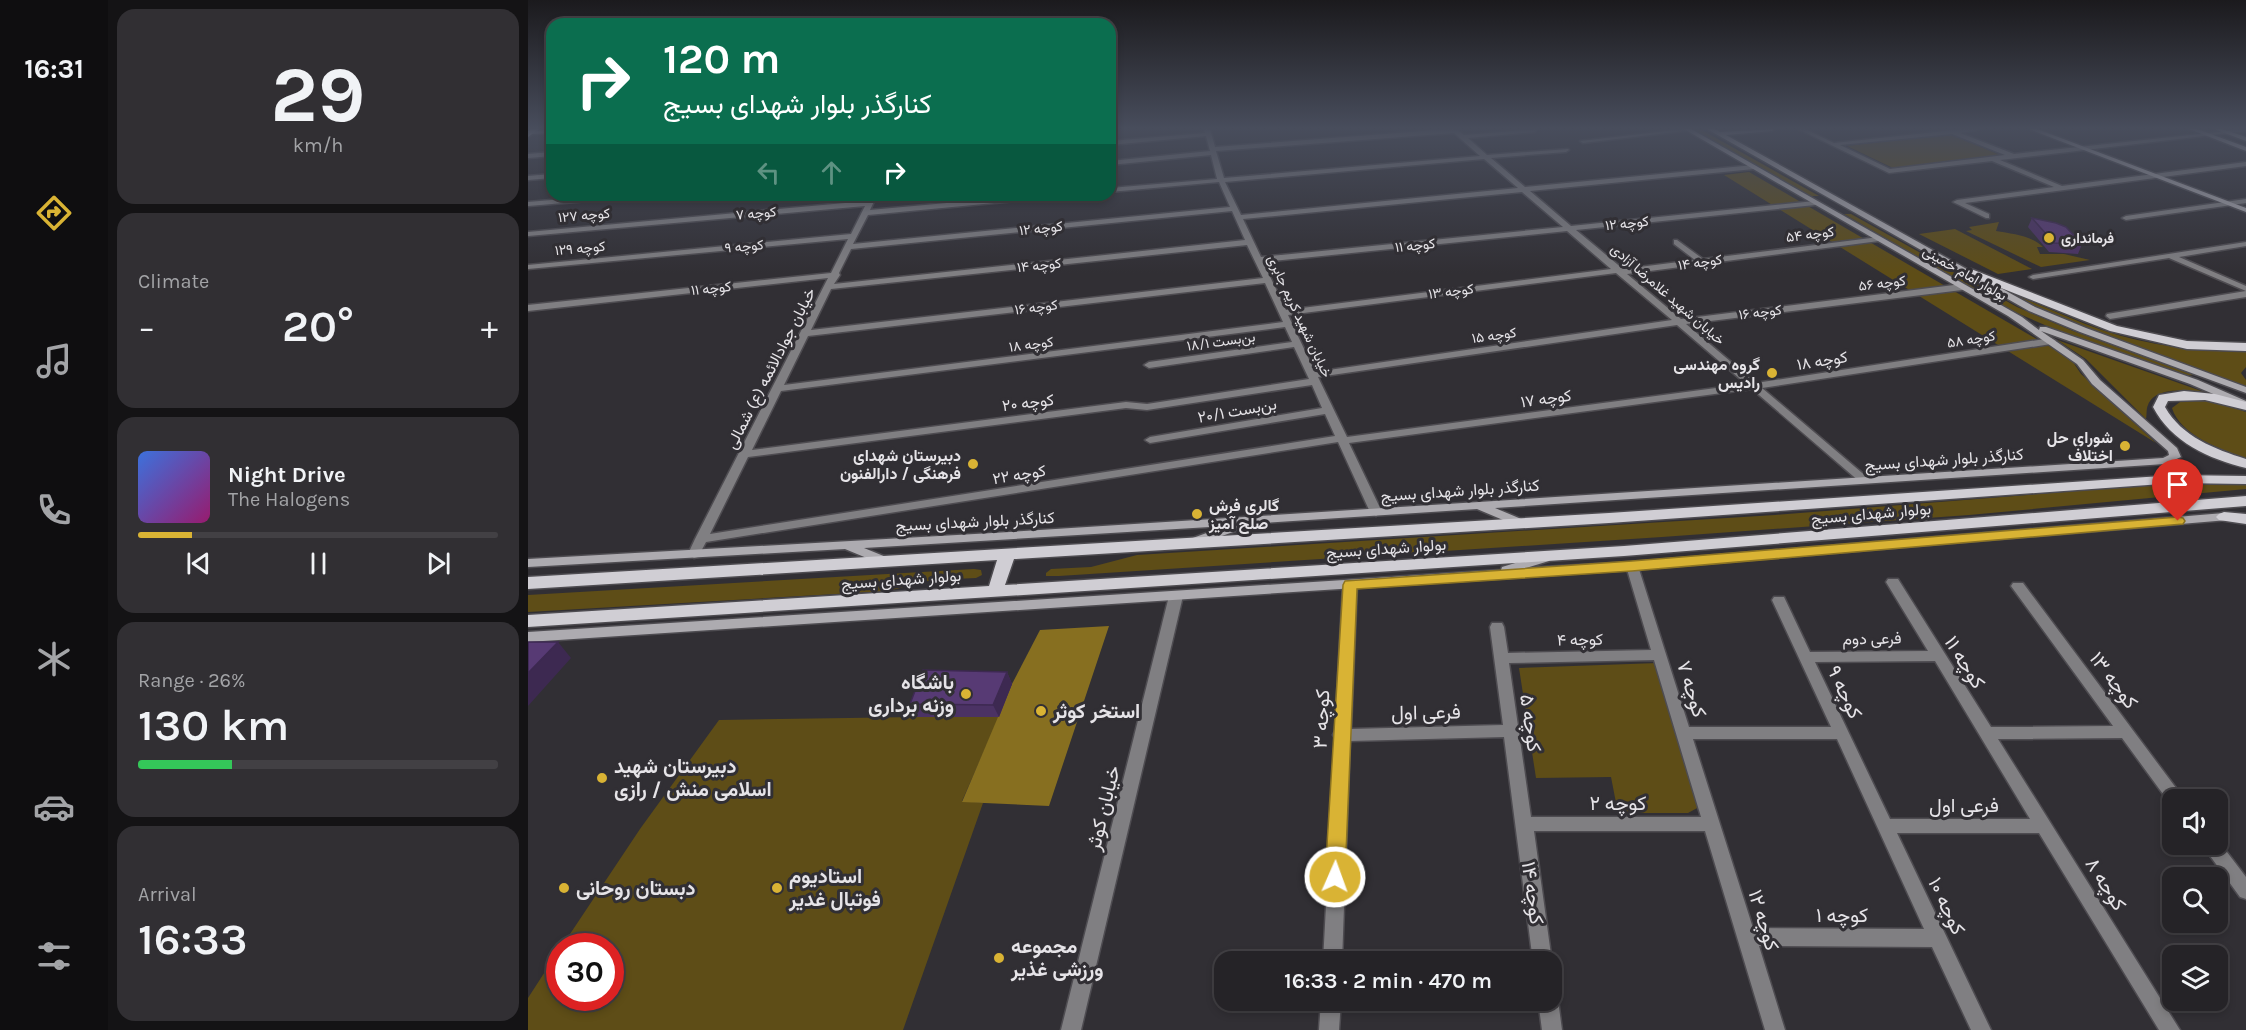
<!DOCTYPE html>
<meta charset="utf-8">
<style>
:root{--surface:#252327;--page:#312f33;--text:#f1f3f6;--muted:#a3a4a7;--line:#424044;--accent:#d9b334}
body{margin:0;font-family:Karla,Vazirmatn,sans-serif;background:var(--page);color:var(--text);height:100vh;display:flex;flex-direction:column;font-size:22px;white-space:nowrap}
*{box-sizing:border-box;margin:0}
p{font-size:20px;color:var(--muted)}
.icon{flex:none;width:33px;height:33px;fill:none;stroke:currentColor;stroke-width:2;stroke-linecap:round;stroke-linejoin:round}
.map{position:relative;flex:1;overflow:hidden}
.sheet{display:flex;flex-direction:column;gap:9px;padding:9px;background:#141315;width:420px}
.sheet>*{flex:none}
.banner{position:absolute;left:18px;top:18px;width:570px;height:183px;border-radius:18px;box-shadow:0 3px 9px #0003,0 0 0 2px var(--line);background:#0b6e4f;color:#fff;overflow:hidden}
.controls{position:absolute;left:1634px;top:789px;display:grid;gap:12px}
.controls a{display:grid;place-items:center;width:66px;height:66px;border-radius:12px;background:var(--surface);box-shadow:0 3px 9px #0003,0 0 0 2px var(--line);font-size:30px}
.speed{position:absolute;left:18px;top:933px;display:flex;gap:12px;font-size:30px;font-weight:700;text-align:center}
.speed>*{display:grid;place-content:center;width:78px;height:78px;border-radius:50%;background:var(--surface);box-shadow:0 3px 9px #0003,0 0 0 2px var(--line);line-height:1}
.speed .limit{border:9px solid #d22;background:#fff;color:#111}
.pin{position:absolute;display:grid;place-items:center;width:51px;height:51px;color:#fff;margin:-62px -26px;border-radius:50% 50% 50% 0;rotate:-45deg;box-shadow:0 0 6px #0007}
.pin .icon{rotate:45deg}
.me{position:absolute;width:66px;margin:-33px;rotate:2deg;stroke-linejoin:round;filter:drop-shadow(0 0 4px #0008)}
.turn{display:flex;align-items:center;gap:21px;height:126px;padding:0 18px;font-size:27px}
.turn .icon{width:78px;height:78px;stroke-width:2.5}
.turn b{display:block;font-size:42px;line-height:51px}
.lanes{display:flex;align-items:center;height:57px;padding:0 18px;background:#0003;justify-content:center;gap:30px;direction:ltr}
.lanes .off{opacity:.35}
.big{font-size:45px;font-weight:600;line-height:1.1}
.sheet .tile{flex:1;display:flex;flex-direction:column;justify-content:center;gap:9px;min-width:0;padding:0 21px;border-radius:18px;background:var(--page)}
.sheet .dial{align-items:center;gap:0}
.dial b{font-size:78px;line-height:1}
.song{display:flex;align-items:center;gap:18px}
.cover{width:72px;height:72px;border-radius:9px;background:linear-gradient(135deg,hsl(220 70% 55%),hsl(320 70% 35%))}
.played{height:6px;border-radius:3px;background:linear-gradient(90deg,var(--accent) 15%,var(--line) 15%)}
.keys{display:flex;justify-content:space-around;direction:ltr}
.heat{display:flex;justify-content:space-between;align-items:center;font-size:33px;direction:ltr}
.charge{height:9px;border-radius:4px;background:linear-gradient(90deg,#34c759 26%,var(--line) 0)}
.trip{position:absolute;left:686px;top:951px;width:348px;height:60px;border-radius:18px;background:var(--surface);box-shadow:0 3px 9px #0003,0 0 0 2px var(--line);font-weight:600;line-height:60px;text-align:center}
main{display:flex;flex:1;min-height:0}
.tabs{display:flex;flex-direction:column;width:108px;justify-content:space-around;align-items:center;background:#0f0e10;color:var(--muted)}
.tabs .icon{width:42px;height:42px}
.tabs .on{color:var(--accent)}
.tabs b{font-size:27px;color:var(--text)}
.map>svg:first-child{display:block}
.green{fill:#5e4d17}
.water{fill:#876f20}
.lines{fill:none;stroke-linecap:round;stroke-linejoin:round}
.street-casing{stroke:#4e4c51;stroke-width:3}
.secondary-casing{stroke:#4e4c51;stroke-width:3}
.primary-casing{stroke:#4e4c51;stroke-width:3}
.street{fill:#807f82;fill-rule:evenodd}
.secondary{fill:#adabb0;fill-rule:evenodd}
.primary{fill:#d0ced4;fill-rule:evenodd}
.wall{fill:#4b3264}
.shaded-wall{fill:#3d2951}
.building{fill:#573a74;stroke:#3d2951;stroke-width:1.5}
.route{fill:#d9b334;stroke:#8d7422;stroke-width:1.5}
.poi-dot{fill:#d9b334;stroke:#312f34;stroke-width:2}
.labels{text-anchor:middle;stroke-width:6;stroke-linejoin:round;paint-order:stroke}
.far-street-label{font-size:14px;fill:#e6e4e8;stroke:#312f34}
.far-poi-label{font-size:14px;font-weight:bold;fill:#e6e4e8;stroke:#312f34;text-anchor:start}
.street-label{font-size:16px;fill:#e6e4e8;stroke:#312f34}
.poi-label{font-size:16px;font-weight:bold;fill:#e6e4e8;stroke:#312f34;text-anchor:end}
.near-street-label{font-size:20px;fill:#e6e4e8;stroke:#312f34}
.near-poi-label{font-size:20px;font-weight:bold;fill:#e6e4e8;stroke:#312f34;text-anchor:start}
</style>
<main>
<nav class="tabs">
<b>16:31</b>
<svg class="icon on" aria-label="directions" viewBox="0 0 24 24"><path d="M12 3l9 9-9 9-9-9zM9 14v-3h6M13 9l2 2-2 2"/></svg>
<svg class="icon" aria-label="music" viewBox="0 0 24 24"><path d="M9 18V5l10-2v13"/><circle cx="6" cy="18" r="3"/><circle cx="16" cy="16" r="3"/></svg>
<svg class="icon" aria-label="phone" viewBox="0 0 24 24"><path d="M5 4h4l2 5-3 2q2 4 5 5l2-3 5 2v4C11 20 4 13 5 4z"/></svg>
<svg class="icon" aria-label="climate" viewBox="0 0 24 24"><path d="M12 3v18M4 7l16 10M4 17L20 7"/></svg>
<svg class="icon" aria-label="car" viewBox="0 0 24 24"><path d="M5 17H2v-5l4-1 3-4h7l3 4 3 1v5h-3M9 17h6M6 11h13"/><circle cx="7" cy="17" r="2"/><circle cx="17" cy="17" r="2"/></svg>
<svg class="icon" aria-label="filters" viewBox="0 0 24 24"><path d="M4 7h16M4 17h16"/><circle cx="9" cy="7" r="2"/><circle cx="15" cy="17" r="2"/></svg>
</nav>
<section class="sheet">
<div class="tile dial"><b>29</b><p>km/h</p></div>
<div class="tile"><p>Climate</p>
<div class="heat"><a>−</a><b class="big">20°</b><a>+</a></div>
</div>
<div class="tile">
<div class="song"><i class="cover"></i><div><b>Night Drive</b><p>The Halogens</p></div></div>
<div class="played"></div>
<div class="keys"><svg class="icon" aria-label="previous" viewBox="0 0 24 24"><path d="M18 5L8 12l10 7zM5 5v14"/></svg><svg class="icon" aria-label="pause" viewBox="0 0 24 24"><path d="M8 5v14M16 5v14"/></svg><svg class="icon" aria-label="next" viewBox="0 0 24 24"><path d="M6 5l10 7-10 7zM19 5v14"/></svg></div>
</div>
<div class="tile"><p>Range · 26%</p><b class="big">130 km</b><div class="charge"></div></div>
<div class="tile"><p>Arrival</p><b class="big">16:33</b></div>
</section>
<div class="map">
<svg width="1718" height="1030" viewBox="0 0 1718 1030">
<rect width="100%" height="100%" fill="#312f34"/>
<!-- green -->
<g class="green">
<polygon points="1164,129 1172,129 1291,196 1282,196"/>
<polygon points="1422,134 1472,155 1365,168 1319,146"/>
<polygon points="1221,172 1543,359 1553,374 1628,443 1196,175"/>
<polygon points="1316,214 1323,214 1489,307 1545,331 1666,375 1656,376 1540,335 1480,309"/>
<path d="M1471,222L1468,231C1484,234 1503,235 1515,247H1509L1512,254H1536L1562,260L1513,267L1438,231L1444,230L1441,227Z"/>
<polygon points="1427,229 1504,269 1470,274 1391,234"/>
<path d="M1472,290C1507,301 1539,318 1574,330C1621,346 1669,351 1718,352V367L1713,373L1718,380V388L1514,312Z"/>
<path d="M1529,340L1679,393C1663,391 1628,385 1620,405C1618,409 1619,415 1618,419L1558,359Z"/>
<path d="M1667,400L1687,402L1718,412V458C1693,450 1652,435 1644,408L1652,402Z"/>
<polygon points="1638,484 1718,485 1718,489 1441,515 1134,537 531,576 518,576 518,573 523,569 563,567 609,555 1247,515"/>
<polygon points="446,569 453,570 454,575 448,578 404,580 360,591 0,612 0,595"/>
<polygon points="1130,663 1171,807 1160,813 1090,813 1083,777 1008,778 991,668"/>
<polygon points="388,717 471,717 434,801 455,803 375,1030 0,1030 0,998 31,950 32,998 82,998 82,946 34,946 112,829 191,720"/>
</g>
<!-- water -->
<polygon class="water" points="581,626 521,806 434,802 484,684 512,630"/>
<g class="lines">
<!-- street casing -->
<g class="street-casing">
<g id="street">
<path d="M676,129H682L687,147L922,129H928L936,135L1009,129L1007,132L940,138L959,155L1040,149L1041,150L1038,152L963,158L997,187L1226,165L1229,167L1226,169L1002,191L1043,226L1287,201L1291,203L1287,205L1048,230L1095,269L1167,260L1146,244V240H1149L1175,259L1351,237L1355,239L1351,241L1099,274L1153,319L1434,284L1438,287L1434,290L1158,324L1228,383L1523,338L1528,341L1523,344L1234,388L1340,478L1342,480L1340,482H1332L1224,389L821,443L854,512L848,516L842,512L810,442L178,542L170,557L166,558L160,554L167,539L300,278L0,311V305L303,273L320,239L0,269V265L323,234L337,206L0,236V232L339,201L343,195H349L342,210L507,195H532L529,197L340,215L325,244L702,207L691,182L582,192V188L689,179L683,155L582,165V161L682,151L678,136L582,145V141L677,133ZM926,133L952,156L696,178L688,151ZM956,159L990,188L713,215L697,182ZM994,192L1035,227L733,257L715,219ZM704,211L717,240L306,284L312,275L311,273L323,249ZM1039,231L1083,269L758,310L735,262ZM719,245L735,278L283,330L303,289ZM1088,273L1144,320L787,372L760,315ZM737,283L755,322L256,385L280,336ZM1149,325L1218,384L819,437L790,377ZM757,327L764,342L621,362L616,365L621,368L766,347L781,379L619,404L598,402L224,450L253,391ZM784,385L794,408L622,437L617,440L622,443L797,414L807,436L182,534L220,457L598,408L619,410Z"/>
<polygon points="1156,129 1164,130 1055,143 1052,141"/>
<path d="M1270,129H1277L1306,143L1435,129H1453L1432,133L1486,154L1718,129V131L1472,160L1534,186L1718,162V166L1437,203L1461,214V218H1458L1425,202L1429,200L1526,187L1464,161L1361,173ZM1424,134L1477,155L1362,169L1312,145Z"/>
<polygon points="24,152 24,156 0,158 0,154"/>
<polygon points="24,174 24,178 0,180 0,176"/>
<polygon points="82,195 110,195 107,197 0,206 0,202"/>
<polygon points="1718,199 1718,203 1598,220 1594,218 1598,216"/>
<polygon points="1718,242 1718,246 1651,257 1718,286 1718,297 1582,319 1578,316 1579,314 1718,291 1641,258 1505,279 1501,277 1505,275"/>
<path d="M1104,562L1110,566L1161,727H1303L1244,600L1246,597H1256L1282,652L1400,651L1358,582L1360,579H1370L1463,727L1585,726L1483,586L1485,583H1495L1657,800H1644L1643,805L1594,738L1470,739L1652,1030H1631L1511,833H1369L1463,1030H1443L1404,947L1231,946L1257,1030H1237L1177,831H1006L1024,962L1023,966V962H1005L976,737L822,741L814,962H795L807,738L805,735L807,731L815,585L817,582H827L829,585L823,729L975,725L962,627L964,623H974L976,627L980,653L1123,650L1098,566ZM1126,660L1173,817H1003L981,663ZM1407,661L1502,819H1362L1287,662ZM1165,739H1309L1396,929L1225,928Z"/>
<polygon points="648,591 653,593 655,596 553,1030 533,1030 641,596 643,593"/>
<polygon points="1689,839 1718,877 1718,899 1712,897 1677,849 1675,844 1689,844"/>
<polygon points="1023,991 1027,993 1030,1000 1034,1030 1014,1030 1010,1000 1023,1000"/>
<polygon points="793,1000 813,1000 811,1030 791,1030"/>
</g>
</g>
<!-- secondary casing -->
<g class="secondary-casing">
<g id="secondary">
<polygon points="24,129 24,133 3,134 0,132"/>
<polygon points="1156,129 1163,129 1494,317 1511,330 1512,327 1518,327 1670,380 1718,401 1718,408 1662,384 1513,331 1555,360 1572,380 1649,448 1653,457 1637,464 967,508 998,521 1000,524 998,527 994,528 949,509 721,524 719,527 666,546 662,545 660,542 662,539 698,526 336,548 363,559 364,562 363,565 358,566 317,549 0,567 0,559 482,532 1635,458 1641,455 1640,451 1564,384 1549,364 1480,316"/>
<polygon points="1179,129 1186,129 1192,132 1247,129 1244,131 1198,135 1507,307 1558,328 1718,387 1718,393 1552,332 1501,311"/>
<polygon points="1501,129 1509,129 1718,208 1718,212"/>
<polygon points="1661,129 1669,129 1718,147 1718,151"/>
<polygon points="1686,129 1694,129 1718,137 1718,141"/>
<polygon points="1696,513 1700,514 1702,517 1700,520 1104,570 0,642 0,632 973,570 974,567 1017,554 1023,558 1021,561 998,568 1104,562"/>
</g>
</g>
<!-- primary casing -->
<g class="primary-casing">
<g id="primary">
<polygon points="3,129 11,129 0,137 0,131"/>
<polygon points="1435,269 1443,269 1589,326 1659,341 1718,343 1718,351 1659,349 1582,331 1435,273"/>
<path d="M1656,391L1687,394L1718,402V410L1677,400L1640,401L1637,407C1654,437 1687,449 1718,459V468C1681,459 1643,442 1625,407L1631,395Z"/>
<polygon points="1648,475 1718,476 1718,484 1648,483 1081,523 486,559 477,585 1096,546 1718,496 1718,506 1096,556 0,627 0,615 461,586 469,560 0,589 0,577 1081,513"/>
<polygon points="1696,512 1718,514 1718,524 1691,520 1688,517 1691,514"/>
</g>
</g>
<!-- street -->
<use href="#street" class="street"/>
<!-- secondary -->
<use href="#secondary" class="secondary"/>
<!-- primary -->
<use href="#primary" class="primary"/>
</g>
<!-- wall -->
<g class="wall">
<polygon points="1504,218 1554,244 1550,254 1521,252 1500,227"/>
<polygon points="479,672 484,684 471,717 388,717 382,704"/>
</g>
<!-- shaded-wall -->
<g class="shaded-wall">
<polygon points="30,642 43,658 0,706 0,673"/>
<polygon points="479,672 484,684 471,717 465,705"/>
</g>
<!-- building -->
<g class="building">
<polygon points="1504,218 1528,223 1538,227 1554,244 1526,243"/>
<polygon points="0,642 30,642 0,673"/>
<polygon points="395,670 479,672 465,705 382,704"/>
</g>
<!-- sky -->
<linearGradient id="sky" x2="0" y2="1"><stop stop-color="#1b1a1d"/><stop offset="0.47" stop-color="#484d5c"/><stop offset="1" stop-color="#484d5c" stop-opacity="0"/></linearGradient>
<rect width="1718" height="273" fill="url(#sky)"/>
<!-- route -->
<polygon class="route" points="1650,517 1655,518 1657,521 1655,524 1104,571 829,589 817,877 815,883 807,886 800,883 797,877 815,585 817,581 1104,561"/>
<!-- markers -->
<g class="poi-dot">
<circle cx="1521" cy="238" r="6"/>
<circle cx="1244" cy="373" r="6"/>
<circle cx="1597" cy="446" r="6"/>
<circle cx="445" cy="464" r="6"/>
<circle cx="669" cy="514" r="6"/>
<circle cx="438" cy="694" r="6"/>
<circle cx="513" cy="711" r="6"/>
<circle cx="74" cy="778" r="6"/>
<circle cx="36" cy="888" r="6"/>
<circle cx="249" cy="888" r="6"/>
<circle cx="471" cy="958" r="6"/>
</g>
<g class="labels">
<!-- far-street labels -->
<g class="far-street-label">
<text transform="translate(228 213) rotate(-5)" y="5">کوچه ۷</text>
<text transform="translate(56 215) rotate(-5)" y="5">کوچه ۱۲۷</text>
<text transform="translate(1099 223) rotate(-6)" y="5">کوچه ۱۲</text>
<text transform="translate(513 228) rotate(-6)" y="5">کوچه ۱۲</text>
<text transform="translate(1282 234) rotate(-7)" y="5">کوچه ۵۴</text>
<text transform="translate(887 245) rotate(-6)" y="5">کوچه ۱۱</text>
<text transform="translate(216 246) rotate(-5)" y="5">کوچه ۹</text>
<text transform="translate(52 248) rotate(-5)" y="5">کوچه ۱۲۹</text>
<text transform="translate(1172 262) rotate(-8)" y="5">کوچه ۱۴</text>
<text transform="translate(511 265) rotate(-6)" y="5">کوچه ۱۴</text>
<text transform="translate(1437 273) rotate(30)" y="5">بولوار امام خمینی</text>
<text transform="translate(1354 283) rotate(-7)" y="5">کوچه ۵۶</text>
<text transform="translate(183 288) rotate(-6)" y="5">کوچه ۱۱</text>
<text transform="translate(923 291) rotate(-7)" y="5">کوچه ۱۳</text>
<text transform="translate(1140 294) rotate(41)" y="5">خیابان شهید غلامرضا آزادی</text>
<text transform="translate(508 307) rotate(-7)" y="5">کوچه ۱۶</text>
<text transform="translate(1232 312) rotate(-7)" y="5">کوچه ۱۶</text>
<text transform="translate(772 316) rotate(65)" y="5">خیابان شهید کریم جابری</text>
<text transform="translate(966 335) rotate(-8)" y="5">کوچه ۱۵</text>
<text transform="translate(1443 339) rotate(-9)" y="5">کوچه ۵۸</text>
<text transform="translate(693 341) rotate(-8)" y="5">بن‌بست ۱۸/۱</text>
<text transform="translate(503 344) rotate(-7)" y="5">کوچه ۱۸</text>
</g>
<!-- far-poi labels -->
<g class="far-poi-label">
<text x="1533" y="243">فرمانداری</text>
</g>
<!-- street labels -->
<g class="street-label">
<text transform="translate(1294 360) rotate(-9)" y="6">کوچه ۱۸</text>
<text transform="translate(242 368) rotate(-63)" y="6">خیابان جوادالائمه (ع) شمالی</text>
<text transform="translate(1018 398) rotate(-8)" y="6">کوچه ۱۷</text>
<text transform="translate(500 402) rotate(-7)" y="6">کوچه ۲۰</text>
<text transform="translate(709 410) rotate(-10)" y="6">بن‌بست ۲۰/۱</text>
<text transform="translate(1416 459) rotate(-4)" y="6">کنارگذر بلوار شهدای بسیج</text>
<text transform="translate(491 474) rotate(-9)" y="6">کوچه ۲۲</text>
<text transform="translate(932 490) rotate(-4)" y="6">کنارگذر بلوار شهدای بسیج</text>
<text transform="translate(1343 513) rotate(-5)" y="6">بولوار شهدای بسیج</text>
<text transform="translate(447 521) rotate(-3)" y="6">کنارگذر بلوار شهدای بسیج</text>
<text transform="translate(858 548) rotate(-4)" y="6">بولوار شهدای بسیج</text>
<text transform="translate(373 579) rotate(-4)" y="6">بولوار شهدای بسیج</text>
<text transform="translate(1344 638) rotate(-1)" y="6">فرعی دوم</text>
<text transform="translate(1052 639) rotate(-1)" y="6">کوچه ۴</text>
</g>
<!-- poi labels -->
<g class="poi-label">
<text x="1232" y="370">گروه مهندسی<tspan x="1232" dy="18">رادیس</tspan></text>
<text x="1585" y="443">شورای حل<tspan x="1585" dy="18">اختلاف</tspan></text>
<text x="433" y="461">دبیرستان شهدای<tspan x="433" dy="18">فرهنگی / دارالفنون</tspan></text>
<text x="681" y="511" text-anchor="start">گالری فرش<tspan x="681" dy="18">صلح آمیز</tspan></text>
</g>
<!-- near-street labels -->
<g class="near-street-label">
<text transform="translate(1437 662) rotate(58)" y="7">کوچه ۱۱</text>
<text transform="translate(1586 680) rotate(53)" y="7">کوچه ۱۳</text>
<text transform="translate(1164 689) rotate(73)" y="7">کوچه ۷</text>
<text transform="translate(1317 692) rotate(65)" y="7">کوچه ۹</text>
<text transform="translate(898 712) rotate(-1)" y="7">فرعی اول</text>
<text transform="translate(793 719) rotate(-87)" y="7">کوچه ۳</text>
<text transform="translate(1003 723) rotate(82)" y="7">کوچه ۵</text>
<text x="1090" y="810">کوچه ۲</text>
<text x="1436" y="812">فرعی اول</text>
<text transform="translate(575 808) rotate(-76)" y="7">خیابان کوثر</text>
<text transform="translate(1578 884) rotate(58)" y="7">کوچه ۸</text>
<text transform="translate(1005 893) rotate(82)" y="7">کوچه ۱۴</text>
<text transform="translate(1419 906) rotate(65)" y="7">کوچه ۱۰</text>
<text x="1314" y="922">کوچه ۱</text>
<text transform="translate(1236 920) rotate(73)" y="7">کوچه ۱۲</text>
</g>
<!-- near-poi labels -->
<g class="near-poi-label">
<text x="426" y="689" text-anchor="end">باشگاه<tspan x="426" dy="23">وزنه برداری</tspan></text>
<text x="525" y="718">استخر کوثر</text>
<text x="86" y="773">دبیرستان شهید<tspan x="86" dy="23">اسلامی منش / رازی</tspan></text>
<text x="261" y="883">استادیوم<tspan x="261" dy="23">فوتبال غدیر</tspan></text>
<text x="48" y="895">دبستان روحانی</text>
<text x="483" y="953">مجموعه<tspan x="483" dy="23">ورزشی غذیر</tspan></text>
</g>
</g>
</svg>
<div class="controls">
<a><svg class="icon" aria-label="sound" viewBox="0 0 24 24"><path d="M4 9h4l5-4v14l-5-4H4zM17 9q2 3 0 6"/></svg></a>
<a><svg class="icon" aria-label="search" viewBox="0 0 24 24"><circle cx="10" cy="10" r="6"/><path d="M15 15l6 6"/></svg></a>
<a><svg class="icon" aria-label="layers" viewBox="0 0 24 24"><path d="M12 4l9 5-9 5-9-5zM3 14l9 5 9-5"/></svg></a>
</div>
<div class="speed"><div class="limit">30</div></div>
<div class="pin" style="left:1650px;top:521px;background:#d93025"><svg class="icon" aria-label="arrive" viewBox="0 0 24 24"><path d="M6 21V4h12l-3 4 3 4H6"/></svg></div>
<svg class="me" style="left:807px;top:877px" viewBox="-20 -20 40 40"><circle r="17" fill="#d9b334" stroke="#fff" stroke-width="3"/><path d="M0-11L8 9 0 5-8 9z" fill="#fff"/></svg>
<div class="trip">16:33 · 2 min · 470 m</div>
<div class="banner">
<div class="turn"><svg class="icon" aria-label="right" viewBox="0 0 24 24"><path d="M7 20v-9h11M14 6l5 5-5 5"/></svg><div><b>120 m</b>کنارگذر بلوار شهدای بسیج</div></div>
<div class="lanes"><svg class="icon off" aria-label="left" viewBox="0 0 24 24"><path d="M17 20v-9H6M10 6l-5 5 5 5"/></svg><svg class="icon off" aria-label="ahead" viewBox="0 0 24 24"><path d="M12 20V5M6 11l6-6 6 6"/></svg><svg class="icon" aria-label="right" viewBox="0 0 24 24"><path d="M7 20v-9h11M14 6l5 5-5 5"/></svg></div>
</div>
</div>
</main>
